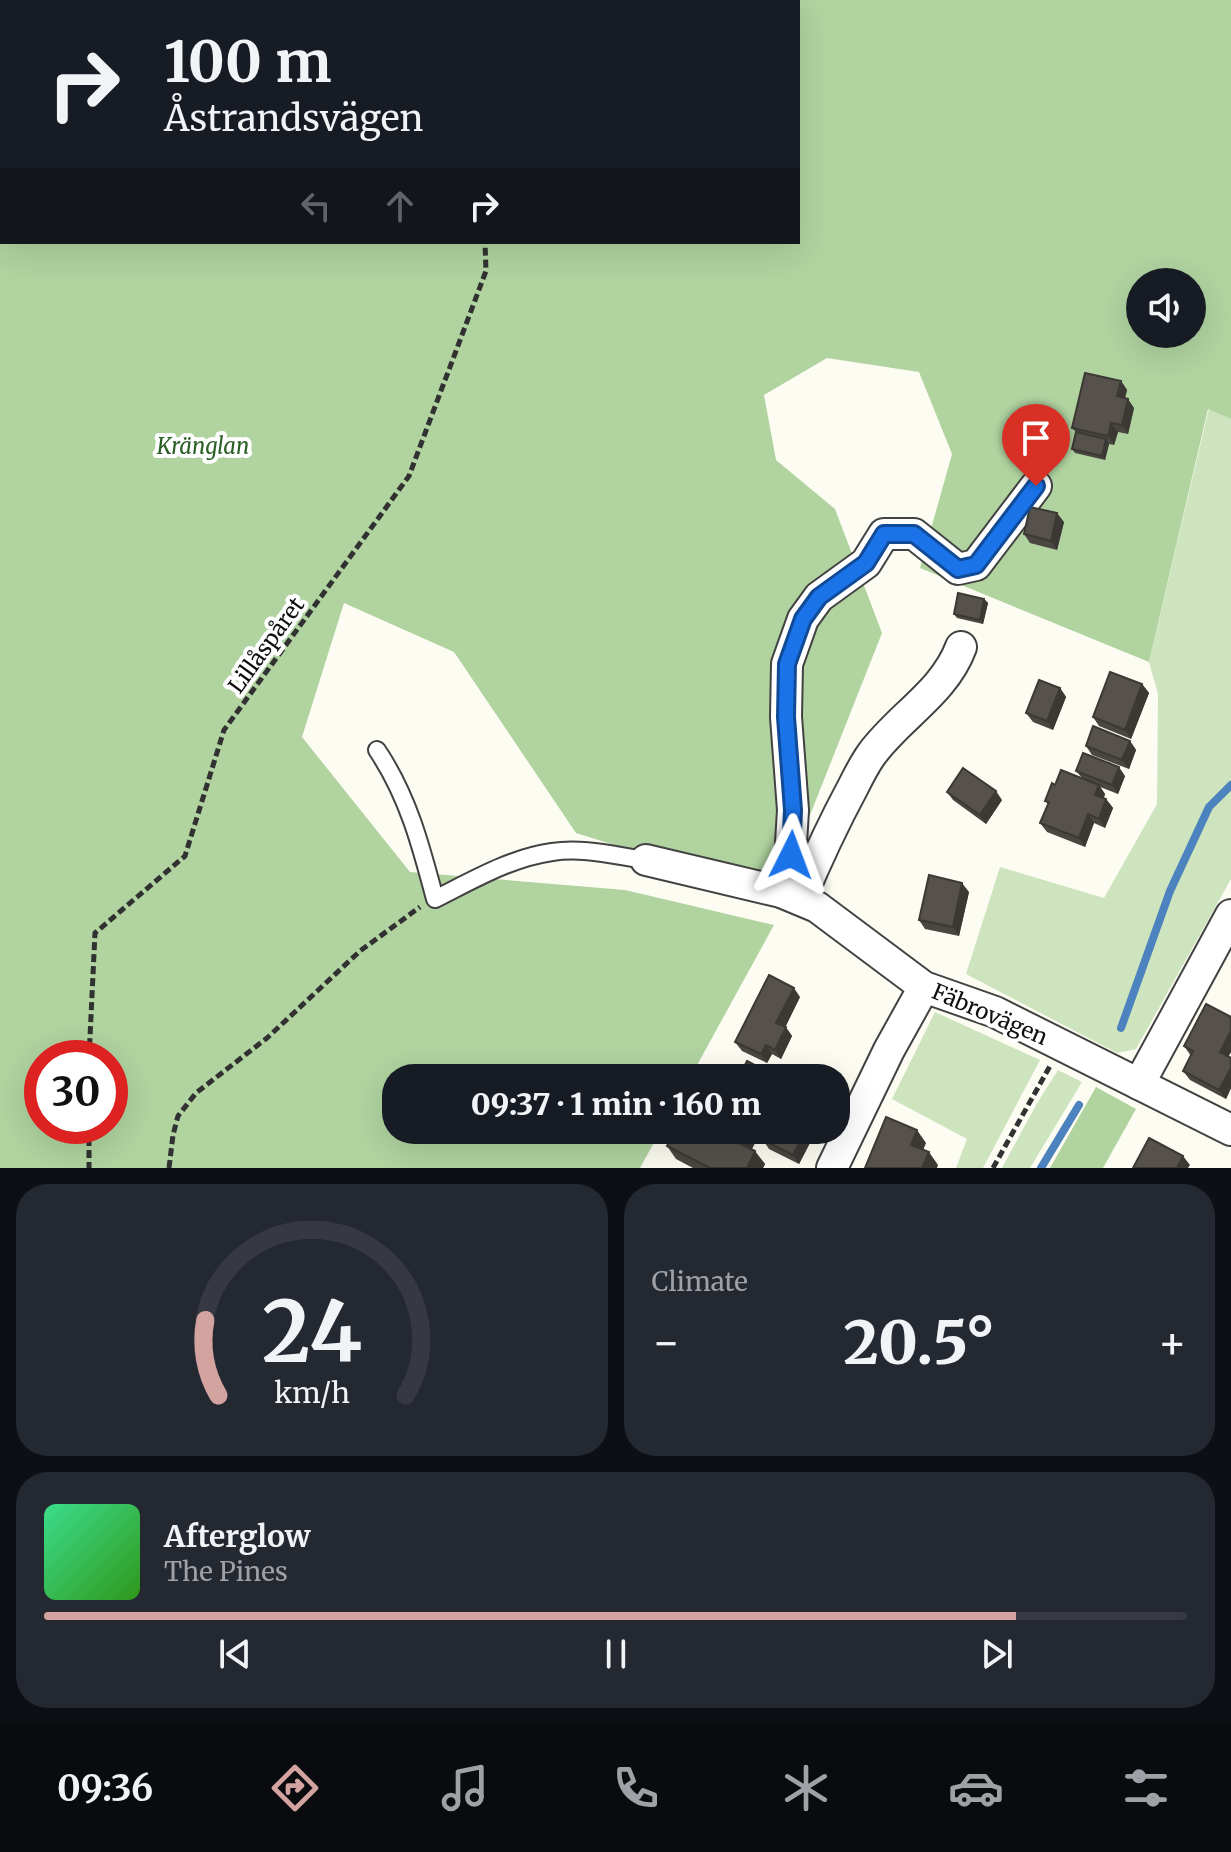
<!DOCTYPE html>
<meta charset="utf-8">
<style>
:root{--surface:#171b24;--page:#242831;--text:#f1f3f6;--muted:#9ea1a6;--line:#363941;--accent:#d3a3a0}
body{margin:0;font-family:Merriweather,serif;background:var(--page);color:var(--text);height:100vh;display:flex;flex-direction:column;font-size:30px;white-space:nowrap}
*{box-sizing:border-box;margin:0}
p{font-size:26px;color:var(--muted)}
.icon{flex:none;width:44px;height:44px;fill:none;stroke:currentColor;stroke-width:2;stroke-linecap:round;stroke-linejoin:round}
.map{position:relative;height:1168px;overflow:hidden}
.drawer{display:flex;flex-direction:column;gap:16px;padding:16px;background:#0d0f14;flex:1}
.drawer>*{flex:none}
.banner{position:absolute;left:0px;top:0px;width:800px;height:244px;box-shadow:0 8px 32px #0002;background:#171b24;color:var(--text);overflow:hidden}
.tools{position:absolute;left:1126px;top:268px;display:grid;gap:16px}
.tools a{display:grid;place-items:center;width:80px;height:80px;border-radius:50%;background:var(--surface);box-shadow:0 8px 32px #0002;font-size:40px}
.speed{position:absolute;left:24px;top:1040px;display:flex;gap:16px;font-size:40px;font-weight:700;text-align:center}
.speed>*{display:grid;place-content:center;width:104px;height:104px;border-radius:50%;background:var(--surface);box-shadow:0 8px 32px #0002;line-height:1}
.speed .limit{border:12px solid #d22;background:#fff;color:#111}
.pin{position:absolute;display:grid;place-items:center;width:68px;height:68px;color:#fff;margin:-82px -34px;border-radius:50% 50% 50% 0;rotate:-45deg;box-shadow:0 0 8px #0007}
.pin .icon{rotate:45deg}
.me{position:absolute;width:88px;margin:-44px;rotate:3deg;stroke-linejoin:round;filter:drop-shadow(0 0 6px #0008)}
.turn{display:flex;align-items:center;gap:28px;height:168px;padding:0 32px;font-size:36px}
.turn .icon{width:104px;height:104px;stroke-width:2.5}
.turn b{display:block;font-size:56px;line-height:68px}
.lanes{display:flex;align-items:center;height:76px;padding:0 32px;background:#0003;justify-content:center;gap:40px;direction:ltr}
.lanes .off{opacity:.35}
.big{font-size:60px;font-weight:800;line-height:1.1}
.drawer .widget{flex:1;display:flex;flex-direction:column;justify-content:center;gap:12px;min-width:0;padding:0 28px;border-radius:32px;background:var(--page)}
.drawer .dial{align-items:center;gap:0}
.dial svg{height:208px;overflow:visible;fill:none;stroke:var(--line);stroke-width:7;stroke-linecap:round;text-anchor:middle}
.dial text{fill:var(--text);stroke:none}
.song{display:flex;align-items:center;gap:24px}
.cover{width:96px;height:96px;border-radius:12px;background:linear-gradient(135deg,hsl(150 70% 55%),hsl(110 70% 35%))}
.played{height:8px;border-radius:4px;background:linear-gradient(90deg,var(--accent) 85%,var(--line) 85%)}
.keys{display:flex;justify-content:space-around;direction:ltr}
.heat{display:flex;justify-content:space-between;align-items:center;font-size:44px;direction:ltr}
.drawer .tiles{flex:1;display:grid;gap:16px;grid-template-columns:1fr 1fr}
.widget:last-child{grid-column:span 2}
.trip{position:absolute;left:382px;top:1064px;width:468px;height:80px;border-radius:32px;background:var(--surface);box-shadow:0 8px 32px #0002;font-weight:800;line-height:80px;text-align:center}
.dock{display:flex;height:128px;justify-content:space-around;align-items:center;background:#090b0e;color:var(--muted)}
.dock .icon{width:56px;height:56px}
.dock .active{color:var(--accent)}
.dock b{font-size:36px;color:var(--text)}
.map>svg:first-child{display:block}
.green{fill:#cde4bf}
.forest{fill:#b0d3a0;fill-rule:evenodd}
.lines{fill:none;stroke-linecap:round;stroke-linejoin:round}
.stream{stroke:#4c82bd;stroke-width:8}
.service-casing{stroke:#424242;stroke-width:20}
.minor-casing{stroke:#424242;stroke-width:34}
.path{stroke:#313131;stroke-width:5;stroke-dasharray:8 4;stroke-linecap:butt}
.service{stroke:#fff;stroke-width:16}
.minor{stroke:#fff;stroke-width:30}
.wall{fill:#4a4641}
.shaded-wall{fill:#3c3935}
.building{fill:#56514c;stroke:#3c3935;stroke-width:2}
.route-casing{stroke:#114b97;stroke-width:20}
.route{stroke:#1a73e8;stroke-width:14}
.labels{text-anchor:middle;stroke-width:8;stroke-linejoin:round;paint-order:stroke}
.park-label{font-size:22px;font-style:italic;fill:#2b5f26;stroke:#fff}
.street-label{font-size:22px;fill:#0f0f0f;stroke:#fff}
</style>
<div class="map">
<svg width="1231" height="1168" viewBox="0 0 1231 1168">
<rect width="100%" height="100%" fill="#fdfcf2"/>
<!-- green -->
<g class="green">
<polygon points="1209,408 1231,419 1231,879 1136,1049 1117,1053 966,974 1000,867 1104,898 1157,804 1158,694 1149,662"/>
<polygon points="935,1012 1040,1060 983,1168 956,1168 967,1139 892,1099"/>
<polygon points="1058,1070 1082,1082 1030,1168 1002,1168 1036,1105"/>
</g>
<!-- forest -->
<g class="forest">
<path d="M0,0H1231V419L1208,409L1149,662L920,568L952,454L919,372L827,358L764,395L776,460L835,509L882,633L778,896L576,833L454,652L344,603L302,737L410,872L625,890L774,925L690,1078H396V1130H661L640,1168H0ZM2,2H798V242H2ZM1140,282H1192V334H1140ZM42,1058H110V1126H42Z"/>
<polygon points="1096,1087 1136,1109 1103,1168 1050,1168"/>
</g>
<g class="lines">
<!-- stream -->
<g class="stream">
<polyline points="1121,1028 1170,891 1209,807 1231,785"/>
<polyline points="1041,1168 1079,1105"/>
</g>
<!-- service casing -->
<g class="service-casing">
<path id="service" d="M377,750C408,796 421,846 435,899C473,880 510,858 552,852C583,847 616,856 646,860"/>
</g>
<!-- minor casing -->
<g class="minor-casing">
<g id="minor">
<polyline points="646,860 781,892 817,907 924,987 995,1012 1231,1130"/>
<polyline points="781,892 789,877 793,810 786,717 787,664 803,619 819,597 866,563 884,534 914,534 958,569 976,565 1036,486"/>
<path d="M800,899C816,861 833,824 853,787C858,777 864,765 871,755C898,717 944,693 961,647"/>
<polyline points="1139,1084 1231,915"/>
<polyline points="832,1168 889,1050 924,987"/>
</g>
</g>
<!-- path -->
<g class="path">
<polyline points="448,0 449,2"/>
<polyline points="89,1058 95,933 185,856 224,730 409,476 486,271 485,242"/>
<polyline points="89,1126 89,1168"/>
<polyline points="169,1168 173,1135 178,1116 196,1093 267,1038 360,951 420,907"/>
<polyline points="993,1168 1050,1066"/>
</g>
<!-- service -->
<use href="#service" class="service"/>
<!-- minor -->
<use href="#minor" class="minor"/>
</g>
<!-- wall -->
<g class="wall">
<polygon points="1121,381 1127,390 1125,398 1134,408 1128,434 1118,432 1114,445 1109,444 1105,460 1075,453 1072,449 1076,432 1072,428"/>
<polygon points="1064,522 1057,550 1030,543 1024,534"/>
<polygon points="984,599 988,603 983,624 957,618 954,614"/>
<polygon points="1142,684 1149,693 1131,739 1099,726 1093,717"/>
<polygon points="1060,688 1066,697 1053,730 1033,722 1026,713"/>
<polygon points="1130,741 1136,750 1129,769 1092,755 1086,746"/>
<polygon points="1076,771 1125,776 1118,794 1100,787 1105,794 1104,798 1106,799 1113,808 1105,828 1094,823 1085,847 1047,832 1040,823 1048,804 1045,801 1055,785 1082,778"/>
<polygon points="947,792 1002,800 986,824 953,800"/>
<polygon points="969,892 959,936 925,929 919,920"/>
<polygon points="800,997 785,1027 792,1036 781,1059 772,1054 767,1063 742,1051 735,1042"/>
<polygon points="1231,1017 1231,1052 1228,1057 1231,1058 1231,1088 1226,1099 1190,1080 1183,1071 1191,1056 1184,1046"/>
<polygon points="768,1130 808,1130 813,1137 799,1164 769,1149 763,1140"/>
<polygon points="758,1137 752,1149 765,1164 763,1168 693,1168 676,1159 667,1146"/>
</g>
<!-- shaded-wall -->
<g class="shaded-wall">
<polygon points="1121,381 1127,390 1123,405 1117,396"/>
<polygon points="1128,399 1134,408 1128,434 1122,425"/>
<polygon points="1111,423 1118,432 1114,445 1108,436"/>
<polygon points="1106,439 1109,444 1105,460 1102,456"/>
<polygon points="1057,513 1064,522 1057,550 1051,541"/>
<polygon points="984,599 988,603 983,624 980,620"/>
<polygon points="1142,684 1149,693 1131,739 1125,730"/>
<polygon points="1060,688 1066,697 1053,730 1047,721"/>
<polygon points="1130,741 1136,750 1129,769 1122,760"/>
<polygon points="1119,767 1125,776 1118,794 1112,785"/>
<polygon points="1099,785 1105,794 1101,804 1095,795"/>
<polygon points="996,791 1002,800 986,824 980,815"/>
<polygon points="1106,799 1113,808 1105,828 1099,819"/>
<polygon points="1088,814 1094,823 1085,847 1079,838"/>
<polygon points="962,883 969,892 959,936 953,927"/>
<polygon points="794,988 800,997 783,1032 776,1023"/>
<polygon points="786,1027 792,1036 781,1059 775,1050"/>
<polygon points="1231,1031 1231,1052 1226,1061 1220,1052"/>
<polygon points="766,1045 772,1054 767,1063 761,1054"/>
<polygon points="1231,1068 1231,1088 1226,1099 1219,1090"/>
<polygon points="746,1130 753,1130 758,1137 748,1156 739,1143"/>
<polygon points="806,1130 808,1130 813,1137 799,1164 793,1155"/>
<polygon points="917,1130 926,1143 920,1158 911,1145"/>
<polygon points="755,1151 765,1164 763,1168 747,1168"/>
<polygon points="929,1152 938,1165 937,1168 922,1168"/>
<polygon points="1183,1156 1190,1165 1188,1168 1177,1168"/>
</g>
<!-- building -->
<g class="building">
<polygon points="1085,373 1121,381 1117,396 1128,399 1122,425 1111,423 1108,436 1072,428"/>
<polygon points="1076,432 1106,439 1102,456 1072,449"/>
<polygon points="1030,507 1057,513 1051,541 1024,534"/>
<polygon points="958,593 984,599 980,620 954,614"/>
<polygon points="1110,672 1142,684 1125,730 1093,717"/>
<polygon points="1039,680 1060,688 1047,721 1026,713"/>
<polygon points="1093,726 1130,741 1122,760 1086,746"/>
<polygon points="1083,753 1119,767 1112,785 1076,771"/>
<polygon points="963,768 996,791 980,815 947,792"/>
<polygon points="1061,770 1099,785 1095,795 1106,799 1099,819 1088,814 1079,838 1040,823 1049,802 1045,801 1052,783 1055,785"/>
<polygon points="929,875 962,883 953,927 919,920"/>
<polygon points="769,975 794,988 776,1023 786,1027 775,1050 766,1045 761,1054 735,1042"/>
<polygon points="1206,1004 1231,1017 1231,1031 1220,1052 1231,1058 1231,1068 1219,1090 1183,1071 1193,1051 1184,1046"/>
<polygon points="747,1061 780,1078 738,1078"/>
<polygon points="886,1117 917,1130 911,1145 929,1152 922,1168 865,1168"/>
<polygon points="675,1130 746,1130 739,1143 755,1151 747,1168 710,1168 667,1146"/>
<polygon points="768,1130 806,1130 793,1155 763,1140"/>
<polygon points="1149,1138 1183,1156 1177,1168 1133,1168"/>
</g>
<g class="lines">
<!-- route casing -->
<g class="route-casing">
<polyline id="route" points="791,855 793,810 786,717 787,664 803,619 819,597 866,563 884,534 914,534 958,569 976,565 1036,486"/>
</g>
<!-- route -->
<use href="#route" class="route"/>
</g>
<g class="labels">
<!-- park labels -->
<g class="park-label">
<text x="203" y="454">Kränglan</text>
</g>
<!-- street labels -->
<g class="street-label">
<text transform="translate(266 645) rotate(-54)" y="8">Lillåspåret</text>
<text transform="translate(990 1014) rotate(23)" y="8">Fäbrovägen</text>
</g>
</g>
</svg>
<div class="tools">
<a><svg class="icon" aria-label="sound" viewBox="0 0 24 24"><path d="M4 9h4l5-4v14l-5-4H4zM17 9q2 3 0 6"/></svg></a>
</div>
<div class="speed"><div class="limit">30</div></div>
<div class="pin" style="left:1036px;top:486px;background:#d93025"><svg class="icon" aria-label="arrive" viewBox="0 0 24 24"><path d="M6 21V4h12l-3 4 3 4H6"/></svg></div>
<svg class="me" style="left:791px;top:855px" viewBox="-20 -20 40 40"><path d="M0-17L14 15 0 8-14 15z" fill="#1a73e8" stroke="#fff" stroke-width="4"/></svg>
<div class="trip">09:37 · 1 min · 160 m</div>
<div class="banner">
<div class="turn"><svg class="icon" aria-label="right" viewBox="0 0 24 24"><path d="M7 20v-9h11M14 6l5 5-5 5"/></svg><div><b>100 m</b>Åstrandsvägen</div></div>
<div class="lanes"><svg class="icon off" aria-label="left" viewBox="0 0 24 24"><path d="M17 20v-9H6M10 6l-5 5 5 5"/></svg><svg class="icon off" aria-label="ahead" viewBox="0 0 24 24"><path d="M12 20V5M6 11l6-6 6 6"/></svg><svg class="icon" aria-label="right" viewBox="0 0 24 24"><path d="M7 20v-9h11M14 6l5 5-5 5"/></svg></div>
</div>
</div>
<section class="drawer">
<div class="tiles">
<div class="widget dial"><svg viewBox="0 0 100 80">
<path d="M14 69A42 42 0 1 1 86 69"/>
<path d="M14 69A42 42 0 0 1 9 40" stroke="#d3a3a0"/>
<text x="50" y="56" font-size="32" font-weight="700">24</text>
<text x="50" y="72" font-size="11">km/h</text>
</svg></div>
<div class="widget"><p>Climate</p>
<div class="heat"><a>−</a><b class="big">20.5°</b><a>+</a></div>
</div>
<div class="widget">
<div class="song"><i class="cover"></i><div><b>Afterglow</b><p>The Pines</p></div></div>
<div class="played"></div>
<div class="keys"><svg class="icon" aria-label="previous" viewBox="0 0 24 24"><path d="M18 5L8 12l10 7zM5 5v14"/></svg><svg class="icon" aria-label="pause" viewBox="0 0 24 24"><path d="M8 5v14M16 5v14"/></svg><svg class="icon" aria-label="next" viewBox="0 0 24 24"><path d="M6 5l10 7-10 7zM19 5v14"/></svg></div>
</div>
</div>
</section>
<nav class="dock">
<b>09:36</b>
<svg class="icon active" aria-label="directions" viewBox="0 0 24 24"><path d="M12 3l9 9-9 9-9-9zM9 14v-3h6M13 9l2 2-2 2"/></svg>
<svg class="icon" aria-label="music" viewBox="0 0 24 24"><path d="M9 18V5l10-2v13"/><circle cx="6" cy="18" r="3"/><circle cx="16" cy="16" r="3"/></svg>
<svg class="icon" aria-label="phone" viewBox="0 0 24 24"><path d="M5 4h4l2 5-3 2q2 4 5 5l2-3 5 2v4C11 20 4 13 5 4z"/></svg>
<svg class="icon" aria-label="climate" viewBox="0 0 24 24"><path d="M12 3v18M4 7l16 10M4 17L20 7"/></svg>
<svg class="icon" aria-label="car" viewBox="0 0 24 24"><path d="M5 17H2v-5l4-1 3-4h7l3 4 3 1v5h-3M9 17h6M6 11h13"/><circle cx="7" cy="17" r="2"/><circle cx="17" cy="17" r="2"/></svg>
<svg class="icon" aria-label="filters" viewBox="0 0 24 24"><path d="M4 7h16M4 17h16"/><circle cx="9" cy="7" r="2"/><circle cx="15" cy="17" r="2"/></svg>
</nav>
